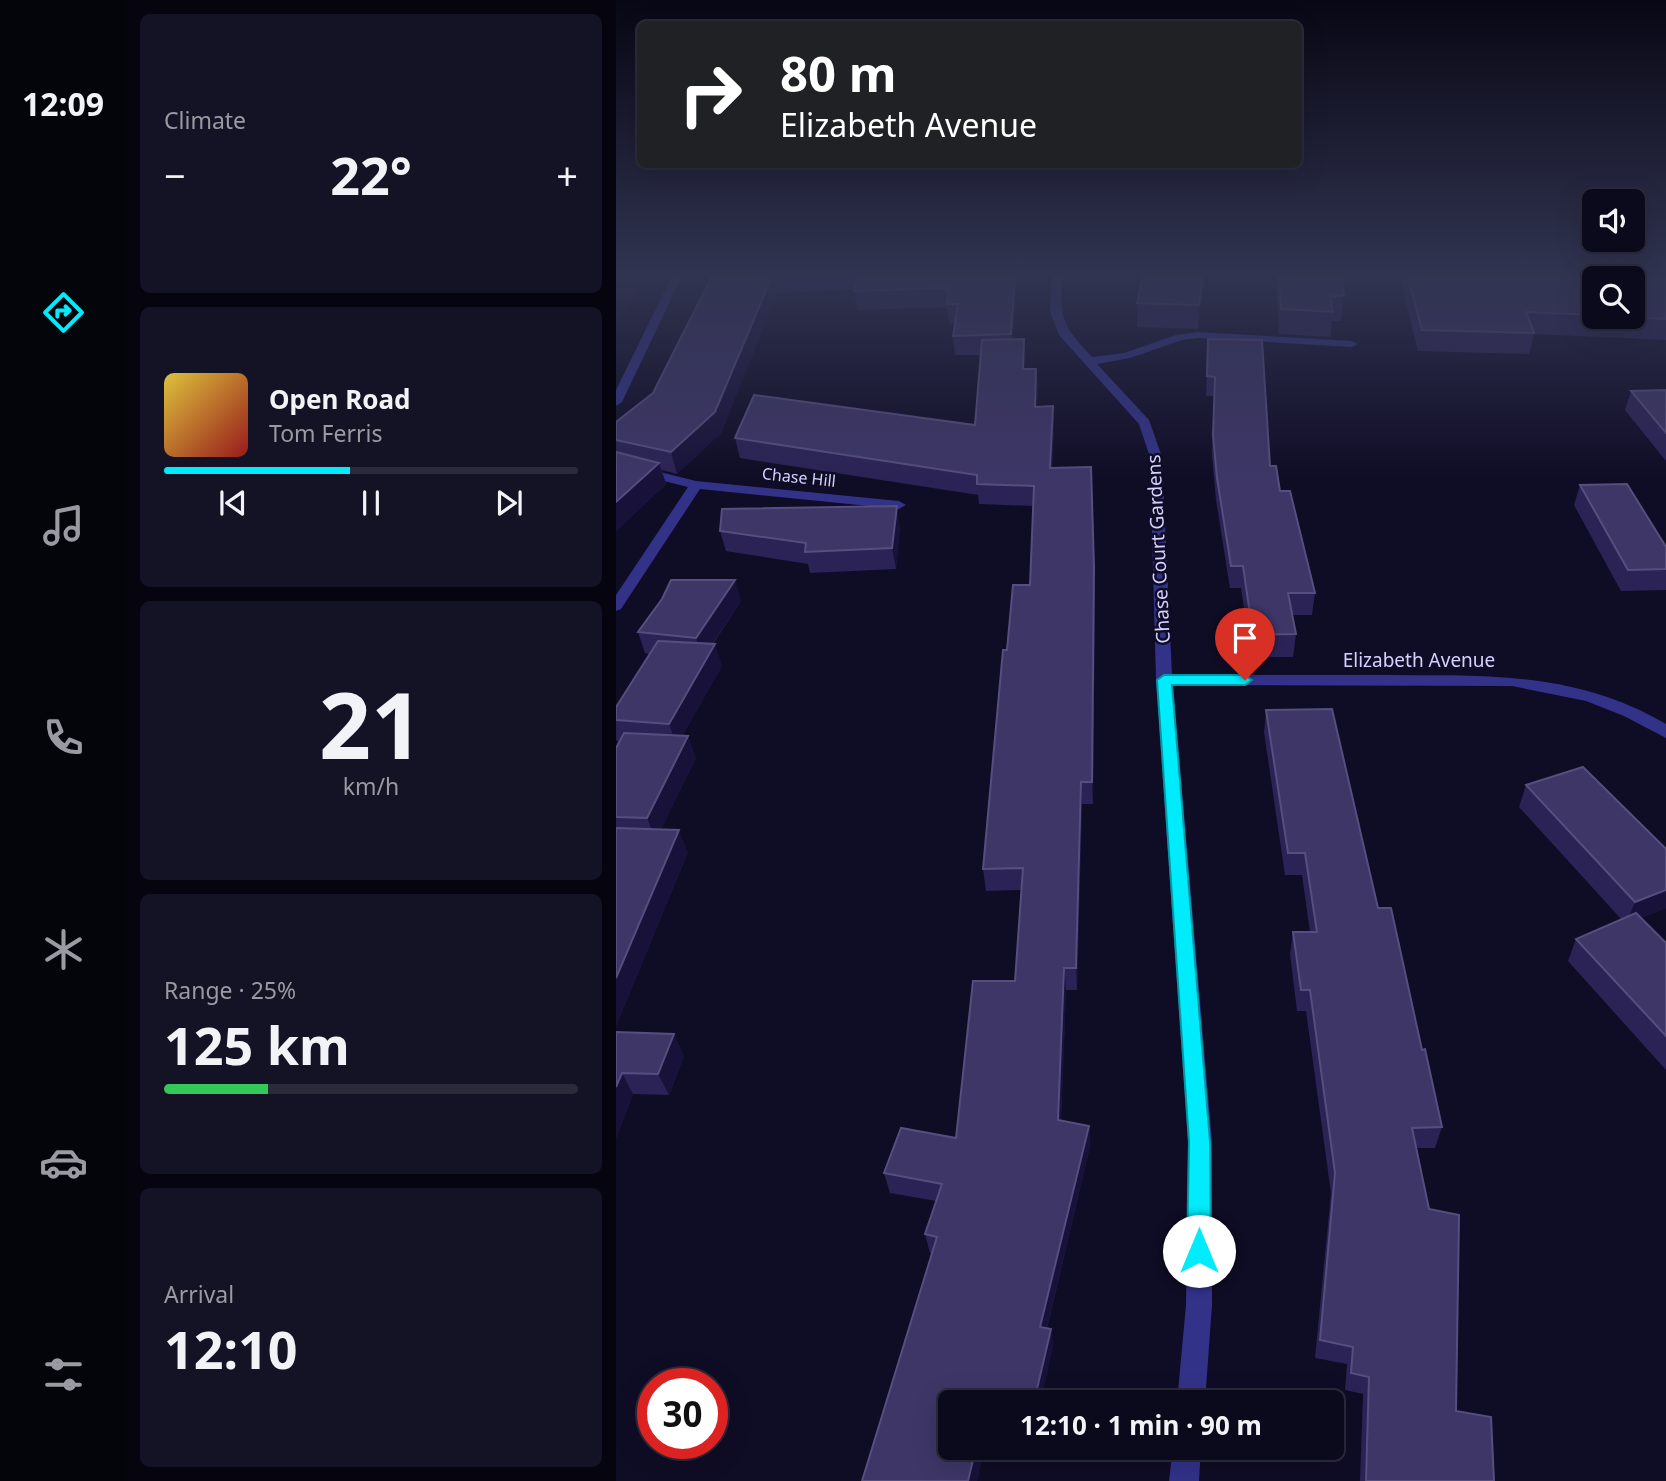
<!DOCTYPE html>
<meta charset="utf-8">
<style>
:root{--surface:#0b091c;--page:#141225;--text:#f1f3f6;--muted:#9a9aa3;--line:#2b2a3b;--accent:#00ebfb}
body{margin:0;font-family:"Noto Sans",sans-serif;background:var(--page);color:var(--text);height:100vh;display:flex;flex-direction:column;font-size:26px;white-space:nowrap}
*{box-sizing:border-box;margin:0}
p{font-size:23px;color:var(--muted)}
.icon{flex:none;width:38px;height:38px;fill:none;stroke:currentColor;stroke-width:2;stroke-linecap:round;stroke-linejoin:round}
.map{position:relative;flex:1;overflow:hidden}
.drawer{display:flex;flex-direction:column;gap:14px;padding:14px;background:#06050f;width:490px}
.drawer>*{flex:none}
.banner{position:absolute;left:21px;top:21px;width:665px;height:147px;border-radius:10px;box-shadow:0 7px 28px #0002,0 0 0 2px var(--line);background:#202124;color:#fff;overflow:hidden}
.tools{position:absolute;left:966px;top:189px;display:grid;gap:14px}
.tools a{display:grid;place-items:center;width:63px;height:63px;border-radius:10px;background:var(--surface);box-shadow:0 7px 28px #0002,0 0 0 2px var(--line);font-size:35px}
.speed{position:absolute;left:21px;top:1368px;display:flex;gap:14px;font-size:35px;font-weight:700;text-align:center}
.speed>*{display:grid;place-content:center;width:91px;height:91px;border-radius:50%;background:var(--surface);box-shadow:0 7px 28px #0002,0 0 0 2px var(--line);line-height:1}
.speed .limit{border:10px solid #d22;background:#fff;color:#111}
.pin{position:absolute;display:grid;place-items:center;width:60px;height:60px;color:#fff;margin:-72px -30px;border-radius:50% 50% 50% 0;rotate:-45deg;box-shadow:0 0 7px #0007}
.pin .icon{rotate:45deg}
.me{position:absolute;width:77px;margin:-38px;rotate:0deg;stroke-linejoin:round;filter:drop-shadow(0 0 5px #0008)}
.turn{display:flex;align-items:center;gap:24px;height:147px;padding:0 28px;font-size:32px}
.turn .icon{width:91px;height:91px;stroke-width:2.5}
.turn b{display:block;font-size:49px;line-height:60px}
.big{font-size:52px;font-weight:700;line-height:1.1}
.drawer .card{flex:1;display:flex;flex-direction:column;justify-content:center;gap:10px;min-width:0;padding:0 24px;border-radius:10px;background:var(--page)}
.drawer .dial{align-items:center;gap:0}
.dial b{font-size:91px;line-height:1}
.song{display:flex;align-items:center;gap:21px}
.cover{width:84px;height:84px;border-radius:10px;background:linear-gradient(135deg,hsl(50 70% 55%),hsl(0 70% 35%))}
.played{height:7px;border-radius:4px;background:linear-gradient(90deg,var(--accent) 45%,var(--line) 45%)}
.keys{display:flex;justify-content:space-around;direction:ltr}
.heat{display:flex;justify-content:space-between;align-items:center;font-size:38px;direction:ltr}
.charge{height:10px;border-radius:5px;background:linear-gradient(90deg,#34c759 25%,var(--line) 0)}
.trip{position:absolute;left:322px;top:1390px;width:406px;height:70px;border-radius:10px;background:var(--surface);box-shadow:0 7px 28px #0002,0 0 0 2px var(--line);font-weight:700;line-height:70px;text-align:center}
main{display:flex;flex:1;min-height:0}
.tab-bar{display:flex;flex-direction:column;width:126px;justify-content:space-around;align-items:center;background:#04040b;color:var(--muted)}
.tab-bar .icon{width:49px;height:49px}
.tab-bar .active{color:var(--accent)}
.tab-bar b{font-size:32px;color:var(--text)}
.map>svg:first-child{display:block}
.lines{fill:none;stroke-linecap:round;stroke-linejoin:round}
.minor{fill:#323289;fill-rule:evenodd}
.wall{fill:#2b2355;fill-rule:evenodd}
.shaded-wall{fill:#18123a}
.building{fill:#3d3667;stroke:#554e7f;stroke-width:2}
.route{fill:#00ebfb;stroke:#0099a3;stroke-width:2}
.labels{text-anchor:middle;stroke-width:5;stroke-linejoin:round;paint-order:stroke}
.far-street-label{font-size:16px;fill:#d4d0ff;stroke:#0f0c25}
.street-label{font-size:19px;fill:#d4d0ff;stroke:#0f0c25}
</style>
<main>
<nav class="tab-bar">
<b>12:09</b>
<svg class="icon active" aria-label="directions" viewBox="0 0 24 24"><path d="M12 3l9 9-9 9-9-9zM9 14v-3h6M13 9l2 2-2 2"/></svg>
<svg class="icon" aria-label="music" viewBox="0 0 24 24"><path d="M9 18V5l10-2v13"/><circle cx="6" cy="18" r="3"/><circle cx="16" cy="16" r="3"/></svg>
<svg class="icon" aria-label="phone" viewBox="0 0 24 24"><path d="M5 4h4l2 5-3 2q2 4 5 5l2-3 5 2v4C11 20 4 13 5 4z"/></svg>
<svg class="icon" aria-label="climate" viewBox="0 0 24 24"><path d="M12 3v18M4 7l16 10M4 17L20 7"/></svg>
<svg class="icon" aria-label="car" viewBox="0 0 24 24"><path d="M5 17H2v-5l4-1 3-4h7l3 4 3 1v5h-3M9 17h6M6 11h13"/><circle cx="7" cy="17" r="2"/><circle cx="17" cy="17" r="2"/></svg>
<svg class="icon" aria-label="filters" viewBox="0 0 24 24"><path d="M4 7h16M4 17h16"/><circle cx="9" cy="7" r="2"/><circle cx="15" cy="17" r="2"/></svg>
</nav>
<section class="drawer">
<div class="card"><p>Climate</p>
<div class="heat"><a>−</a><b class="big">22°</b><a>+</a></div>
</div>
<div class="card">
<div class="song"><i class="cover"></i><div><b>Open Road</b><p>Tom Ferris</p></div></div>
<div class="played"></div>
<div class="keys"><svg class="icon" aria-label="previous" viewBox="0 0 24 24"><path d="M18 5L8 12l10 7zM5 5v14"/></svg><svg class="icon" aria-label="pause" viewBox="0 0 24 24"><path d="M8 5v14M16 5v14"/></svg><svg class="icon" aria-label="next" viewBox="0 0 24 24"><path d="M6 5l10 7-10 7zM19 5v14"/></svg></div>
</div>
<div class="card dial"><b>21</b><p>km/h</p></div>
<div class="card"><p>Range · 25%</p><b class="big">125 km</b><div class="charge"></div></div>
<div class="card"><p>Arrival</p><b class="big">12:10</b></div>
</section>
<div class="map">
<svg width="1050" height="1481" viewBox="0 0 1050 1481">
<rect width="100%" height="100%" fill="#0f0c25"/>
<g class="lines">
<!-- minor -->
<g class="minor">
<polygon points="57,274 67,274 6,402 0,406 0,390"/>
<path d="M436,274H446C444,319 445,324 476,357L508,353L560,335L582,332L736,341L742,344L736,347L582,338L566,340L514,358L481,364L533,420L546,457L556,675C624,675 692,675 759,675C863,676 957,669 1050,724V738L1008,716L970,701L896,686L557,685L596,1142V1305L589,1402H561L570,1305L572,1142L540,680L534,457L523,424L443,335L434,312Z"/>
<polygon points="0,461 80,481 283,501 290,505 283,509 84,489 5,609 0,611 0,595 72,487 0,469"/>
<polygon points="557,1447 585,1447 583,1481 553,1481"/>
</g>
</g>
<!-- wall -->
<g class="wall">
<polygon points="97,274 401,274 398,339 408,339 409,369 420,369 422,388 421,407 437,406 438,426 436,468 479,588 477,804 466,804 461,990 450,990 445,1120 473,1126 474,1146 431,1329 435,1329 437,1347 334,1447 415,1447 411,1462 367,1453 361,1481 246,1481 316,1254 314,1253 309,1234 320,1201 274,1193 268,1173 340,1138 399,981 406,890 370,891 367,869 391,650 414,585 418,506 363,504 362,495 124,458 119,438 359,425 364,355 339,355 337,336 339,323 333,324 331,307 241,310 238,290 161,293 105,433 61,474 46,470 50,484 0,531 0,422 37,393"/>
<polygon points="589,274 582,329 521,327 521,303"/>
<polygon points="659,274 726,274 728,296 725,321 716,321 714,337 663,334"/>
<path d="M783,274H1050V340L918,334L913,354L802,351ZM978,278L1017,317H978Z"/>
<polygon points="592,339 654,466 664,491 699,593 696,615 676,615 680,634 677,657 635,657 625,588 614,588 600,500 596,455 598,396 590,396"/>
<polygon points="1050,390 1050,461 1009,410 1015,391"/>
<polygon points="964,485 1050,547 1050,590 1005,591 958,505"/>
<polygon points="284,526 280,569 194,573 192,564 110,551 104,531"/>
<polygon points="125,601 97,644 106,666 66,736 80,758 45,829 72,852 0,1026 0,748 3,742 1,741 0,739 0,720 34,654 29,653 22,632"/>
<polygon points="650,710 762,908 806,1050 826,1127 819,1148 800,1148 840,1411 878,1481 744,1481 747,1394 729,1390 731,1364 699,1358 715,1193 690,1011 681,1011 674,954 677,932 694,932 686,875 669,875 648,732"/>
<polygon points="910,785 1050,849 1050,908 1025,918 1050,943 1050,1070 952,961 960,939 1006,920 903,807"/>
<polygon points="0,1032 68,1056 53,1095 17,1094 0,1138"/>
</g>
<!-- shaded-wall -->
<g class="shaded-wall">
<polygon points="2,274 33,274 0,325 0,277"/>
<polygon points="157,274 161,293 105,433 61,474 55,452"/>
<polygon points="399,274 401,274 397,354 395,334"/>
<polygon points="587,274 589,274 582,329 583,305"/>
<polygon points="408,339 410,357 409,388 407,369"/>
<polygon points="420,369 422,388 420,426 419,407"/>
<polygon points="437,406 438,426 436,488 434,468"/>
<polygon points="43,463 50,484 0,531 0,502"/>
<polygon points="475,467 479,588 477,804 476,782"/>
<polygon points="281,506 284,526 280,569 276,548"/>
<polygon points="119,580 125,601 86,659 80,638"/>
<polygon points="99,644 106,666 61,746 53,724"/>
<polygon points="72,736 80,758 40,840 31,818"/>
<polygon points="465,782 466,804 461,990 460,968"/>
<polygon points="63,830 72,852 0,1026 0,978"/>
<polygon points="1050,890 1050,908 1010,924 1019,902"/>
<polygon points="448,968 450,990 444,1140 442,1120"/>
<polygon points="58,1034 68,1056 53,1095 42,1074"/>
<polygon points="6,1073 17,1094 0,1138 0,1087"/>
<polygon points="473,1126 474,1146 427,1345 424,1327"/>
<polygon points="435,1329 437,1347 425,1402 418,1402"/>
<polygon points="360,1447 366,1447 367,1453 361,1481 352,1481"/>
<polygon points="408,1447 415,1447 411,1462"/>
</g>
<!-- building -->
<g class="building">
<polygon points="97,274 157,274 99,412 55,452 0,440 0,422 37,393"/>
<polygon points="242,274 399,274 395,334 337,336 342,304 331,304 333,288 238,291"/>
<polygon points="527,274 587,274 583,305 521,303"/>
<polygon points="663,274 726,274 728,296 714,296 717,312 665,309"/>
<polygon points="791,274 1050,274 1050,319 1005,317 1017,317 1017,278 978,278 978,315 910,312 918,333 806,330"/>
<polygon points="408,339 407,369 420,369 419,407 437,406 434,468 475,467 478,567 476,782 465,782 460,968 448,968 442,1120 473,1126 424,1327 435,1329 418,1402 334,1402 334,1447 360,1447 352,1481 246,1481 321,1237 309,1234 326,1184 268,1173 285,1128 340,1138 357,981 399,981 407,868 367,869 387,650 391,650 397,585 414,585 418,486 361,484 361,475 119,438 138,395 359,425 366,340"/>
<polygon points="592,339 646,340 654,466 660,466 664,491 674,491 699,593 672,593 680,634 637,635 627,566 615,566 601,478 597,435 599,377 591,376"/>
<polygon points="1050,390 1050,433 1015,391"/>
<polygon points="0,452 43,463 0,502"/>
<polygon points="1011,484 1050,547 1050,569 1012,570 964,485"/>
<polygon points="281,506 276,548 189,552 190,543 104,531 106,509"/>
<polygon points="55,580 119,580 80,638 22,632 46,599"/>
<polygon points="42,641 99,644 53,724 0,720 0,707"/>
<polygon points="716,709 762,908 775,908 806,1050 809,1049 826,1127 796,1128 813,1209 843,1215 840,1411 875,1417 878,1481 750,1481 753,1377 735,1373 737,1347 704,1340 719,1173 694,990 685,990 677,932 701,932 689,853 672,853 650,710"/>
<polygon points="8,733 72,736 31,818 0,817 0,748"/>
<polygon points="967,767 1050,849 1050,890 1019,902 910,785"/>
<polygon points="0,828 63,830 0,978"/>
<polygon points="1020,913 1050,943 1050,1036 960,939"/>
<polygon points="0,1032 58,1034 42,1074 6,1073 0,1087"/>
</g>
<!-- sky -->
<linearGradient id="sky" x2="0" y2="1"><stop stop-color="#080714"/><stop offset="0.57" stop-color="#313451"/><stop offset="1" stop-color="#313451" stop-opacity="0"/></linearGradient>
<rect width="1050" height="481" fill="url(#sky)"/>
<!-- route -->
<polygon class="route" points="548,675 629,675 636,680 629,685 556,685 594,1142 595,1251 591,1259 583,1263 575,1259 571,1251 573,1142 541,680"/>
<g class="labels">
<!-- far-street labels -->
<g class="far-street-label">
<text transform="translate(183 477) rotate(6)" y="6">Chase Hill</text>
</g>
<!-- street labels -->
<g class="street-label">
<text transform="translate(542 549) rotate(-93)" y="7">Chase Court Gardens</text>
<text x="803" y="667">Elizabeth Avenue</text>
</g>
</g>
</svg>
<div class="tools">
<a><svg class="icon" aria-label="sound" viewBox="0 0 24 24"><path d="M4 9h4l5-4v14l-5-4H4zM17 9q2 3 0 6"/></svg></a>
<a><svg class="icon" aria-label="search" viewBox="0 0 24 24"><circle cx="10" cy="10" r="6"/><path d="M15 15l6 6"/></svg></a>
</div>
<div class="speed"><div class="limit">30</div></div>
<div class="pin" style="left:629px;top:680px;background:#d93025"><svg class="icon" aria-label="arrive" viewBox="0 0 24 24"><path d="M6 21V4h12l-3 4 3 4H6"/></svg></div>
<svg class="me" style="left:583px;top:1251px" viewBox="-20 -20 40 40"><circle r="19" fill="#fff"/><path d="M0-13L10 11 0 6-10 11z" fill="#00ebfb"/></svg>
<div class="trip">12:10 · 1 min · 90 m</div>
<div class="banner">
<div class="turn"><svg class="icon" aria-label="right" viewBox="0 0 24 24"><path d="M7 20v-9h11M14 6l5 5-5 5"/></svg><div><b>80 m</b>Elizabeth Avenue</div></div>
</div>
</div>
</main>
